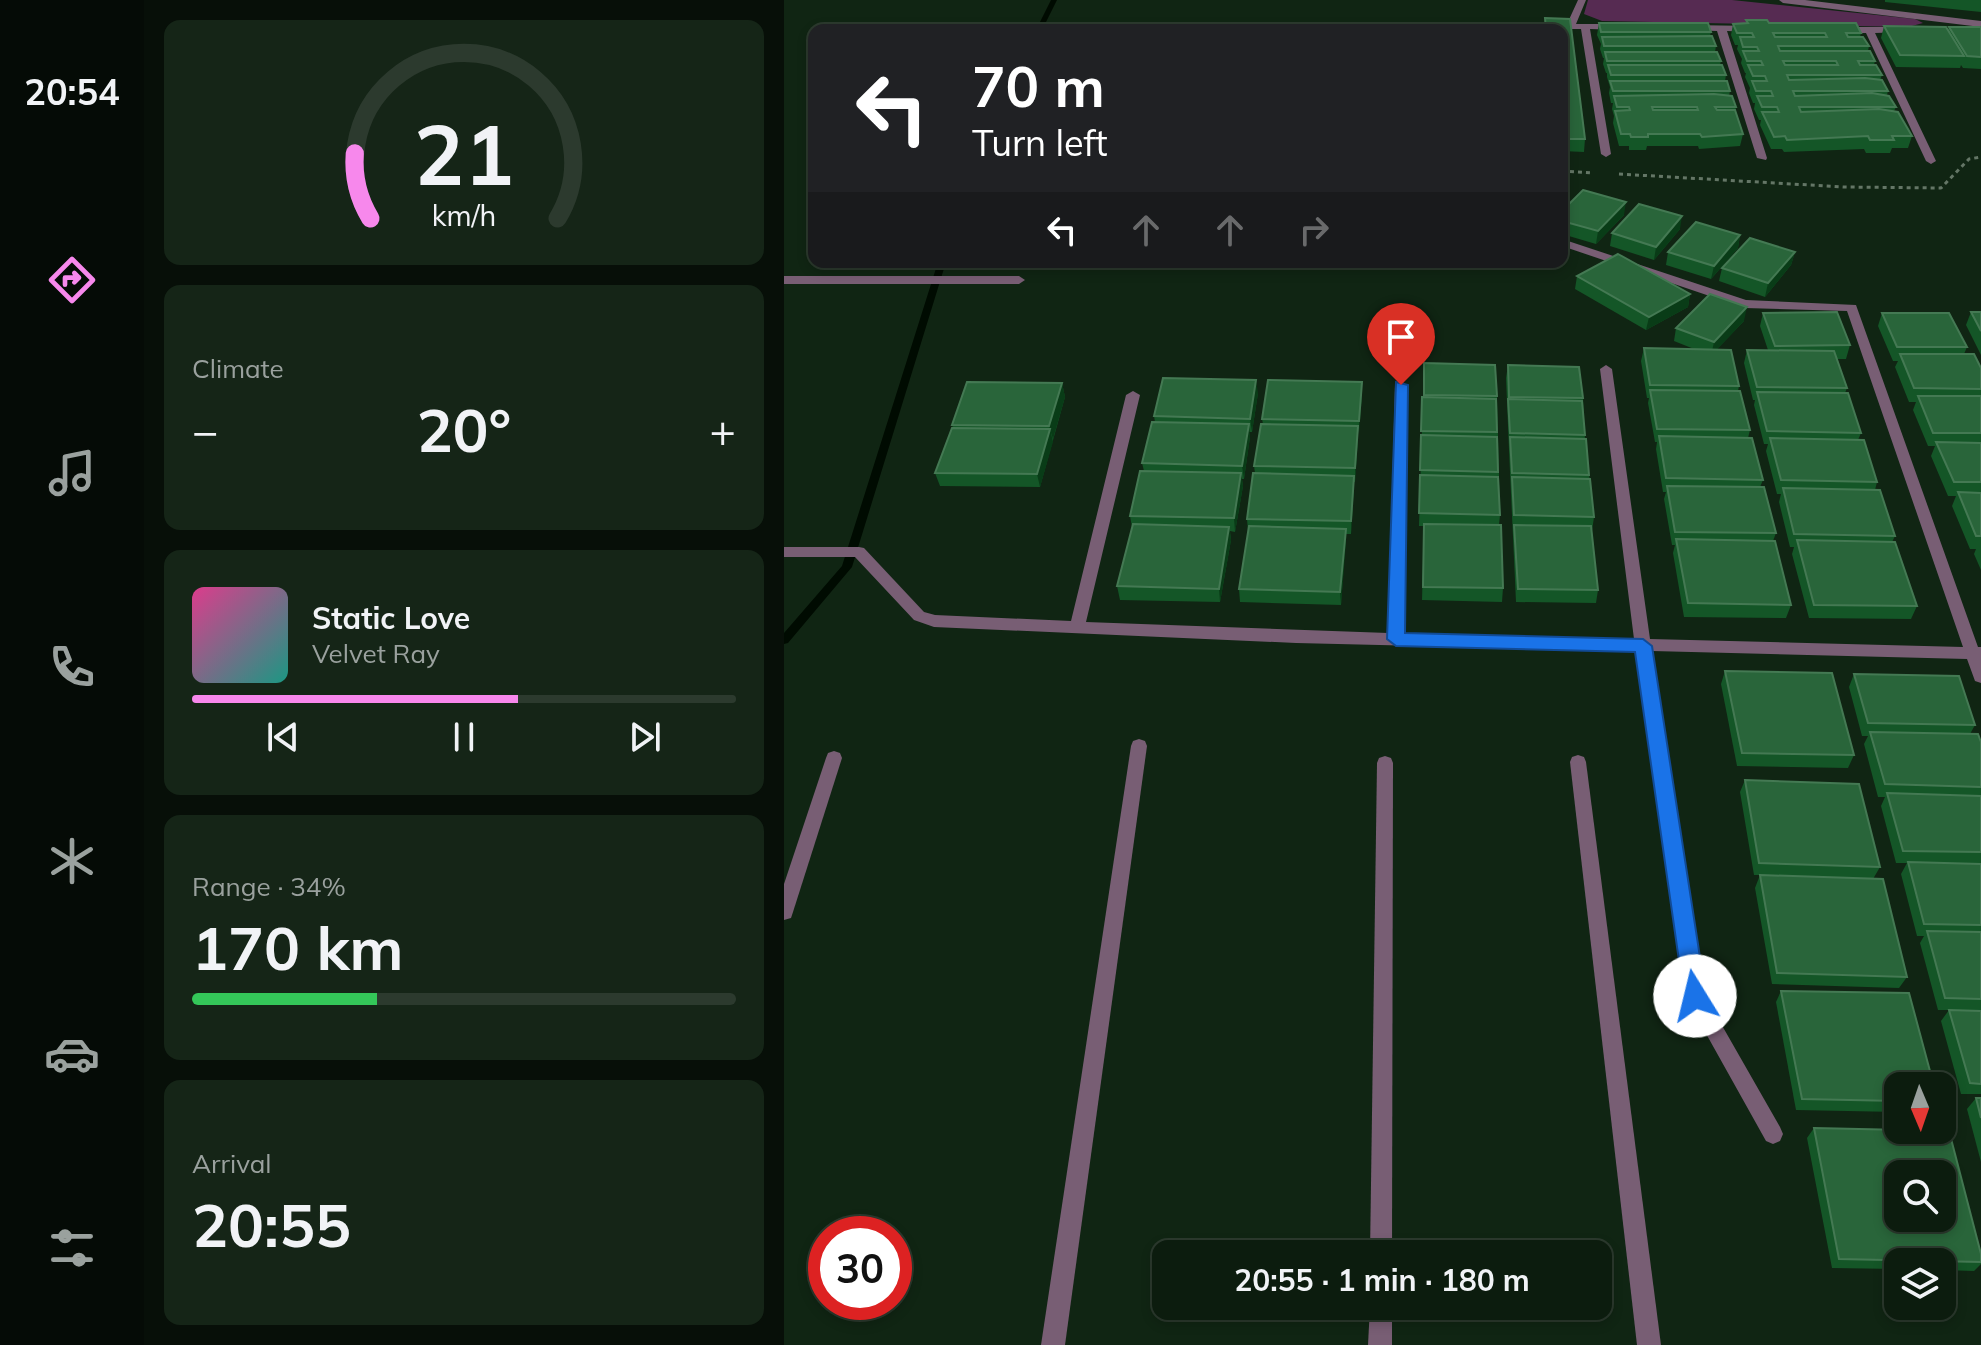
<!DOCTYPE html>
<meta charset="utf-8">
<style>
:root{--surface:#0c1c0e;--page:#152517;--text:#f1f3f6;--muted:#9aa19e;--line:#2c3a2e;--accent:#f788ec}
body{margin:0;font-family:Mulish,sans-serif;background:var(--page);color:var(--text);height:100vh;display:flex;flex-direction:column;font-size:30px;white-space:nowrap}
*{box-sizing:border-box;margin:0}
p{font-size:26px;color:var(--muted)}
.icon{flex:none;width:44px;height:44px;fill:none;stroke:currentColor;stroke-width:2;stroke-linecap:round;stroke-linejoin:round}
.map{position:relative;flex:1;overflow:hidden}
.side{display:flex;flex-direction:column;gap:20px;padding:20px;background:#070f08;width:640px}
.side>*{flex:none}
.top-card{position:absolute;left:24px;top:24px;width:760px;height:244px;border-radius:16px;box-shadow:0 4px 12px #0003,0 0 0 2px var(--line);background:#202124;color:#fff;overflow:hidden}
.needle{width:52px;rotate:178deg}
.buttons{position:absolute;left:1100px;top:1072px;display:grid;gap:16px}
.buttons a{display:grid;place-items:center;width:72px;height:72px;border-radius:16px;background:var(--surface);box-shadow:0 4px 12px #0003,0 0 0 2px var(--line);font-size:40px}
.speed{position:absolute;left:24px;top:1216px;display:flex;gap:16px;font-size:40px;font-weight:700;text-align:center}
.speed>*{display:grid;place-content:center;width:104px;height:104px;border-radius:50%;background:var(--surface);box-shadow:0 4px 12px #0003,0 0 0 2px var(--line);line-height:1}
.speed .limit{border:12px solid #d22;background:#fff;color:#111}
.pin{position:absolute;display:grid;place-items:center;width:68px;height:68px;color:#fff;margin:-82px -34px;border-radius:50% 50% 50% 0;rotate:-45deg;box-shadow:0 0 8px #0007}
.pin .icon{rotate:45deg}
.me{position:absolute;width:88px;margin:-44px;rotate:351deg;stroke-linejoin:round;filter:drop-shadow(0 0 6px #0008)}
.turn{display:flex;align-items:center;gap:28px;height:168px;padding:0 32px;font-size:36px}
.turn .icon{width:104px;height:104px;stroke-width:2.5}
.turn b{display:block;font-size:56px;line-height:68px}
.lanes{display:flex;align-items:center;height:76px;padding:0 32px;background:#0003;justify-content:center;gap:40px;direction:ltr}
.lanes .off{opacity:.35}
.big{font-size:60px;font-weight:700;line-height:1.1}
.side .widget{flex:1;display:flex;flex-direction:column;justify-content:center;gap:12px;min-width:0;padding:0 28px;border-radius:16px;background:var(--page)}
.side .dial{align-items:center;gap:0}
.dial svg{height:208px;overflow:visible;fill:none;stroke:var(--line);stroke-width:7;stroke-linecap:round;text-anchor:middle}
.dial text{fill:var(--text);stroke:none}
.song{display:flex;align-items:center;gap:24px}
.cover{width:96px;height:96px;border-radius:12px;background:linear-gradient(135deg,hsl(330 70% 55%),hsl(170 70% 35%))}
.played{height:8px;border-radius:4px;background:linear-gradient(90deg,var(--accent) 60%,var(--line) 60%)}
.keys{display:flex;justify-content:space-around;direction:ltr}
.heat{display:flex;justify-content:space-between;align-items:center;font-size:44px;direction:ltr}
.charge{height:12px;border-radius:6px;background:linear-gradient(90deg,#34c759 34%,var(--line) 0)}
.trip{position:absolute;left:368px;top:1240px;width:460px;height:80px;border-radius:16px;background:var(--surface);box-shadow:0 4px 12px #0003,0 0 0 2px var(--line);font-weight:700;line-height:80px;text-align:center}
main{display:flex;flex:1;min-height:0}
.menu{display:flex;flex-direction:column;width:144px;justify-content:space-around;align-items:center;background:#050b06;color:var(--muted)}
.menu .icon{width:56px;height:56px}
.menu .on{color:var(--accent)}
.menu b{font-size:36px;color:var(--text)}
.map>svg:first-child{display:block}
.green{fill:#562b52}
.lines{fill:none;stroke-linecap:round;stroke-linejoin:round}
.stream{fill:#000b01;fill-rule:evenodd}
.path{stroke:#647666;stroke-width:3;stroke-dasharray:4 4;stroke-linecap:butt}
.minor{fill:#785e74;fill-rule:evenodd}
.wall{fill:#145627}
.shaded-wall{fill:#093c17}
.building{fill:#29653a;stroke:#447953;stroke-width:2;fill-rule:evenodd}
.route{fill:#1a73e8;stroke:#114b97;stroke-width:2}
</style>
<main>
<nav class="menu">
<b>20:54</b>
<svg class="icon on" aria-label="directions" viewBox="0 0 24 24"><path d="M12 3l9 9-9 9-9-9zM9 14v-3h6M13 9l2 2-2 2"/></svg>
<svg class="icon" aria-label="music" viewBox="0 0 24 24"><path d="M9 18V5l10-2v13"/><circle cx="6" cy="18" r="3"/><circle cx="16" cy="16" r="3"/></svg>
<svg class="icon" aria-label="phone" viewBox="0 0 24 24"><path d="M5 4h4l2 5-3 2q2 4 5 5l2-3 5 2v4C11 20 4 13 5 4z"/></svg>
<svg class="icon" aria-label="climate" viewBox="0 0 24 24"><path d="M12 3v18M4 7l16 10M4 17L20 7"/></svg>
<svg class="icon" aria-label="car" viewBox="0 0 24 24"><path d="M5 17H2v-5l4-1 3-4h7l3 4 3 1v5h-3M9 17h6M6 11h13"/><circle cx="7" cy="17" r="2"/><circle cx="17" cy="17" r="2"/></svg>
<svg class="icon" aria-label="filters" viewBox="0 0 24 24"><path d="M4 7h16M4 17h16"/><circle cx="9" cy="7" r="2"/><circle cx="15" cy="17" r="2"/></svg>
</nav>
<section class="side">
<div class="widget dial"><svg viewBox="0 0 100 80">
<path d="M14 69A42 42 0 1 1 86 69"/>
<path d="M14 69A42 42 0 0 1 8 44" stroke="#f788ec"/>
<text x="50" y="56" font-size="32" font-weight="700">21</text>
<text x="50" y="72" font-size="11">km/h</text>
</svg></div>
<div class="widget"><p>Climate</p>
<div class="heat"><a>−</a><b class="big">20°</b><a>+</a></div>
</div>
<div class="widget">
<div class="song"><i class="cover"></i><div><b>Static Love</b><p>Velvet Ray</p></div></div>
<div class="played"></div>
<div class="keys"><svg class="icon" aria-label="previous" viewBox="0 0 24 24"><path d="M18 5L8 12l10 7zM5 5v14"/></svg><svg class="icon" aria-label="pause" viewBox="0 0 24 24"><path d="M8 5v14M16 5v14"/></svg><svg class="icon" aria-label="next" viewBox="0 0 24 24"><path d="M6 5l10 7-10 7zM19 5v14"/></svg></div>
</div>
<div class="widget"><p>Range · 34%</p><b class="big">170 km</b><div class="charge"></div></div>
<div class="widget"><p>Arrival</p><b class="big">20:55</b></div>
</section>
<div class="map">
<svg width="1197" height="1345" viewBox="0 0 1197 1345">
<rect width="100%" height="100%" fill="#102513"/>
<!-- green -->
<polygon class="green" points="804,0 948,0 1131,19 1139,23 1124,27 818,21 800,14"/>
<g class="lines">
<!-- stream -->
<g class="stream">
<polygon points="267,0 273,0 258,30 252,30"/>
<polygon points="154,262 162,262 68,567 4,643 0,644 0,633 58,566"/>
</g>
<!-- path -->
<g class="path">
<polyline points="778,171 809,173"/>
<polyline points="835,174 1060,187 1157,188 1185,159 1197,157"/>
</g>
<!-- minor -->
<g class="minor">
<polygon points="794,0 802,0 792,24 834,24 839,27 834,30 806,29 827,154 822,157 817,154 797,29 755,29 750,26 755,23 783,24"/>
<polygon points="995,0 1021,0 1197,21 1197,27 999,3"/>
<polygon points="905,25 970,26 975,29 970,32 943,31 983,158 982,160 973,158 933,31 902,30 902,26"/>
<polygon points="1118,27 1121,28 1121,32 1091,33 1152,161 1147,164 1142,161 1082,33 1057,33 1052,30 1057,27"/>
<polygon points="778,239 962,300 1072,305 1194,647 1197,647 1197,683 1191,681 1183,659 868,651 920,994 996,1127 999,1134 996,1141 989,1144 982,1141 901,996 852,651 512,643 150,627 130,620 71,557 0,557 0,547 75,547 80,548 140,612 151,615 287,621 342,395 349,391 356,395 302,622 604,633 611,385 617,381 623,385 620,634 850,639 816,369 822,365 828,369 866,639 1179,647 1063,311 961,308 778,246"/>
<polygon points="0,276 235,276 241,280 235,284 0,284"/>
<polygon points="355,739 361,741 363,746 281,1345 257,1345 347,746 349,741"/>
<polygon points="50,751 56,753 58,758 9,912 7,918 0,920 0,884 42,758 44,753"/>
<polygon points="794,755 800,757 802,762 877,1345 853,1345 786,762 788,757"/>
<polygon points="601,756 607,758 609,763 608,1254 586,1254 593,763 595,758"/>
<polygon points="586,1306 608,1306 608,1345 584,1345"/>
</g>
</g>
<!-- wall -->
<g class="wall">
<polygon points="1101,0 1197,0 1197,12 1101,2"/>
<polygon points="761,18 786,19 801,139 800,152 778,151 778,30 760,30"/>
<polygon points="962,20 985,23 1077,33 1076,37 1085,46 1084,51 1091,61 1090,65 1098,75 1096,80 1104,91 1103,95 1112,107 1110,111 1128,136 1124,148 1108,148 1106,153 1082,153 1080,149 1000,152 998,149 987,149 976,125 977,120 975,120 970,109 971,103 969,103 965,93 966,88 961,77 962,73 961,73 957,63 958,59 953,49 954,45 951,45 947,35 949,24 962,23"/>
<polygon points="815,23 927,32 926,36 932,46 931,52 937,61 936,65 942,75 941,81 946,91 945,96 952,107 951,112 959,134 956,146 915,149 914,146 863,146 862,150 845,150 845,146 835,146 829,123 830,116 828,109 829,103 827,103 825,93 826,87 823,77 823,73 822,73 819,64 820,58 819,58 816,49 817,44 813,35"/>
<polygon points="1100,26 1164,30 1165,27 1197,27 1197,69 1179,68 1177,65 1176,68 1112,67 1097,38"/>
<polygon points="778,211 840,215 812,244 778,234"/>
<polygon points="896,229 870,260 826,246 828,233"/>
<polygon points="956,235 954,248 927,279 882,265 884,252"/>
<polygon points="1011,252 1007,265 981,297 935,281 938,268"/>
<polygon points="793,276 906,294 904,307 862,330 791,289"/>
<polygon points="1187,312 1197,312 1197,355 1182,325"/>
<polygon points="979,313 1066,345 1062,359 1053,359 1063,388 1061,393 1077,433 1074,440 1093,482 1091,490 1111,536 1108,542 1133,606 1127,619 1025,618 1008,554 1010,547 1006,547 995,502 997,494 993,494 982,451 984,444 980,444 970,405 971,400 969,400 960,363 963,350 984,350 976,326"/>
<polygon points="1098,313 1183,347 1180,354 1197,368 1197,570 1190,554 1192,549 1186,549 1168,506 1172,496 1164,496 1147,456 1151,446 1144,446 1129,410 1132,402 1125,402 1111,367 1114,361 1109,361 1094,326"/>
<polygon points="960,321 933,349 955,386 954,391 966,430 964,438 979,480 976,487 992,533 989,541 1007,605 1002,618 900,617 889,553 891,545 888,545 880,499 882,492 879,492 872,449 873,442 871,442 864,403 865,398 863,398 857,361 860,348 910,349 890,341 892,328"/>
<polygon points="640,363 713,396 716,515 715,525 719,588 718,602 638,600 640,526 635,526"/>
<polygon points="724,365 799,398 801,439 810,517 808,531 814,590 812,603 732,602 725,450 722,378"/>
<polygon points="278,383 281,397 256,487 156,486 151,473 169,428 168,425"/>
<polygon points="474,393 468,432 465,432 466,437 460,479 458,479 459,486 451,532 446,531 447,540 436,602 336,600 333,586 348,527 346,516 360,471 358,463 371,422 370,416"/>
<polygon points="578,395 574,434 571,482 570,482 567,534 562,534 557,605 456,602 455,589 464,531 463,519 471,473 470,466 479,424 478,419"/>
<polygon points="941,671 1070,755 1064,768 953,766 937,684"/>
<polygon points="1070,674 1191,725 1186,734 1197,742 1197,1094 1177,1094 1157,1021 1165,1010 1154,1010 1136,943 1140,936 1133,936 1117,874 1123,863 1112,863 1097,806 1101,797 1094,797 1080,744 1084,736 1078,736 1065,687"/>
<polygon points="961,780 1096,867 1089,879 1123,977 1115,988 988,984 971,888 976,875 970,875 956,792"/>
<polygon points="997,991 1114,1086 1114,1112 1012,1110 992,1002"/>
<polygon points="1192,1098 1197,1098 1197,1162 1183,1109"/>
<polygon points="1030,1128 1197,1254 1197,1264 1190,1271 1158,1270 1158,1262 1114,1262 1114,1269 1048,1268 1023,1138"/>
</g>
<!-- shaded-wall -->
<g class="shaded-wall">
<polygon points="842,202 840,215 812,244 814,231"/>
<polygon points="898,216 896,229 870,260 872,247"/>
<polygon points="956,235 954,248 927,279 930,266"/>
<polygon points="1011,252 1007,265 981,297 984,283"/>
<polygon points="906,294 904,307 862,330 865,317"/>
<polygon points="963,307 960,321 927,356 930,342"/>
<polygon points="472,380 474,393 468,432 466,419"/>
<polygon points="578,382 578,395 575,434 575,421"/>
<polygon points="278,383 281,397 269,439 265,426"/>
<polygon points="465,424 466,437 460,479 458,466"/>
<polygon points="574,426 574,440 571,482 571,468"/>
<polygon points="266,429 269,442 256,487 253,474"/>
<polygon points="457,473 459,486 451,532 450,518"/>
<polygon points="570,476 570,489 567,534 567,521"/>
<polygon points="445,527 447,540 436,602 435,589"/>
<polygon points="562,529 562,543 557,605 556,592"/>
</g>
<!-- building -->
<g class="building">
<polygon points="761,18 786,19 801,139 778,139 778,30 762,30"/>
<path d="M962,20H983L985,23H1072L1077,33H1062L1064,37H1079L1085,46H994L996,51H1086L1091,61H1074L1076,65H1092L1098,75H1003L1005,80L1081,78L1098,80L1104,91H1009L1011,96L1088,93L1105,96L1112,107H1015L1017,112L1095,109L1114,112L1128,136H1108L1110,140H1086L1084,136L1003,140L1001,136L990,137L978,112H995L993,107H978L973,96H989L987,91H972L968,81H983L981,76H969L964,65H979L977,61H963L959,51H975L973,47H959L956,37H970L968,33H953L949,24L964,23ZM989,33H1041L1043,37H991ZM999,61H1052L1054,65H1001Z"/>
<polygon points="815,23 924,23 927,32 817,32"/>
<polygon points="1100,26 1162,27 1180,56 1116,55"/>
<polygon points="1165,27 1197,27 1197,57 1183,56"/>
<polygon points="928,36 932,46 820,46 818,37"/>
<polygon points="821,52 933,52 937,61 823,61"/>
<polygon points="824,65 938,65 942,75 827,75"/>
<polygon points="826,81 943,81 946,91 829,91"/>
<path d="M930,94L948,96L952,107H931L933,110H951L959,134L918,137L916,134H864V137H847L846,134H837L831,111L846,110L845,107H833L830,96ZM868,107H913L914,110H869Z"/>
<polygon points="799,190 842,202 814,231 778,221 778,211"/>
<polygon points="855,204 898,216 872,247 828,233"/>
<polygon points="912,222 956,235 930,266 884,252"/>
<polygon points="966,238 1011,252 984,283 938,268"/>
<polygon points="834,254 906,294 865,317 793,276"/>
<polygon points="926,294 963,307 930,342 892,328"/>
<polygon points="1053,312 1066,345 991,346 979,313"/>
<polygon points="1187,312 1197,312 1197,331"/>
<polygon points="1098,313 1165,313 1183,347 1113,347"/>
<polygon points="860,348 947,350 955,386 866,385"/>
<polygon points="963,350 1050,351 1063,388 973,387"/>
<polygon points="1116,354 1190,354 1197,368 1197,389 1130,388"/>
<polygon points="640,363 711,365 713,396 640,395"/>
<polygon points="724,365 795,367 799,398 725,397"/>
<polygon points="379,378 472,380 466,419 370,416"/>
<polygon points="484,380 578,382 575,421 478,419"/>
<polygon points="183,382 278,383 265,426 168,425"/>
<polygon points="866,390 956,391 966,430 873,429"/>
<polygon points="973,392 1064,393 1077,433 983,431"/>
<polygon points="1134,396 1197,396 1197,433 1149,433"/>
<polygon points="638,397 712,399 713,432 637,431"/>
<polygon points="724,399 798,401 801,435 726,433"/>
<polygon points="368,422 465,424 458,466 358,463"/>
<polygon points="477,424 574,426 571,468 470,466"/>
<polygon points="168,428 266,429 253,474 151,473"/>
<polygon points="637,435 713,437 714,472 636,470"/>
<polygon points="875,436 968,438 979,480 882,478"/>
<polygon points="726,437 802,439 805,475 728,473"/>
<polygon points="986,438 1080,440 1093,482 997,480"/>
<polygon points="1152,442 1197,443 1197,482 1170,482"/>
<polygon points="356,471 457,473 450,518 346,516"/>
<polygon points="469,473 570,476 567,521 463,519"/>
<polygon points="636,475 714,477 716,515 635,513"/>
<polygon points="728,477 806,479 810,517 730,515"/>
<polygon points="883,486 980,487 992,533 891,532"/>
<polygon points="999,488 1096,490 1111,536 1010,534"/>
<polygon points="1174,492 1197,493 1197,536 1192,536"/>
<polygon points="349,524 445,527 435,589 333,586"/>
<polygon points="640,524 717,525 719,588 639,587"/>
<polygon points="730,525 807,526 814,590 734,589"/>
<polygon points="465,526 562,529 556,592 455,589"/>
<polygon points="892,539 991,541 1007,605 904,603"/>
<polygon points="1013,540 1111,542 1133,606 1030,605"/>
<polygon points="941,671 1048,673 1070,755 958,753"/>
<polygon points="1070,674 1175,676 1191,725 1084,723"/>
<polygon points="1086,732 1194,734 1197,742 1197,787 1101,784"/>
<polygon points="961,780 1075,784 1096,867 975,863"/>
<polygon points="1103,793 1197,796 1197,852 1119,851"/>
<polygon points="1124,862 1197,864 1197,925 1140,924"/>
<polygon points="976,875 1099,879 1123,977 993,973"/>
<polygon points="1143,931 1197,932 1197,999 1161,998"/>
<polygon points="997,991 1125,993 1150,1086 1114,1086 1114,1101 1018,1099"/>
<polygon points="1165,1010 1197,1011 1197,1084 1186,1083"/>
<polygon points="1192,1098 1197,1098 1197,1118"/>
<path d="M1030,1128L1165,1131L1197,1254V1262L1055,1259ZM1114,1174H1158V1218H1114Z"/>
</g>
<!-- route -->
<polygon class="route" points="612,382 624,385 621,633 859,639 868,646 922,996 919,1003 911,1006 904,1003 900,996 851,652 612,646 603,639"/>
</svg>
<div class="buttons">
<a><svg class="needle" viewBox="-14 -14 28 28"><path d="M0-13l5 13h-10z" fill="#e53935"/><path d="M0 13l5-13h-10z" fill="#9aa19e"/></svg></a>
<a><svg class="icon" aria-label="search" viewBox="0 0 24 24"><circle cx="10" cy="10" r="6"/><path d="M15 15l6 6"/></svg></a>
<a><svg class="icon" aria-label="layers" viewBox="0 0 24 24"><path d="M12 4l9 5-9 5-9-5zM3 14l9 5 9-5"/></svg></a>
</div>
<div class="speed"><div class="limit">30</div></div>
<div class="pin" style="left:617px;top:385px;background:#d93025"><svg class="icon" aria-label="arrive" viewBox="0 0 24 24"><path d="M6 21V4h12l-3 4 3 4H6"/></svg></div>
<svg class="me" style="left:911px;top:996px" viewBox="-20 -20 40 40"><circle r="19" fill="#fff"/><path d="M0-13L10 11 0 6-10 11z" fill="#1a73e8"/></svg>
<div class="trip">20:55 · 1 min · 180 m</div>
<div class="top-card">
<div class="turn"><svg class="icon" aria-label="left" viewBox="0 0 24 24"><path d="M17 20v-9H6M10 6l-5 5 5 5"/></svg><div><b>70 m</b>Turn left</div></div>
<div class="lanes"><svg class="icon" aria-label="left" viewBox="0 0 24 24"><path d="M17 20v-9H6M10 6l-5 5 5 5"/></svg><svg class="icon off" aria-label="ahead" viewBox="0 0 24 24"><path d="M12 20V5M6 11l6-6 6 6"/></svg><svg class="icon off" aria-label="ahead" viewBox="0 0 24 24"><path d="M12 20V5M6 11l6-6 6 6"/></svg><svg class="icon off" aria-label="right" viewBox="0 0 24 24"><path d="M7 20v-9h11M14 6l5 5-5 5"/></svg></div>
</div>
</div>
</main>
